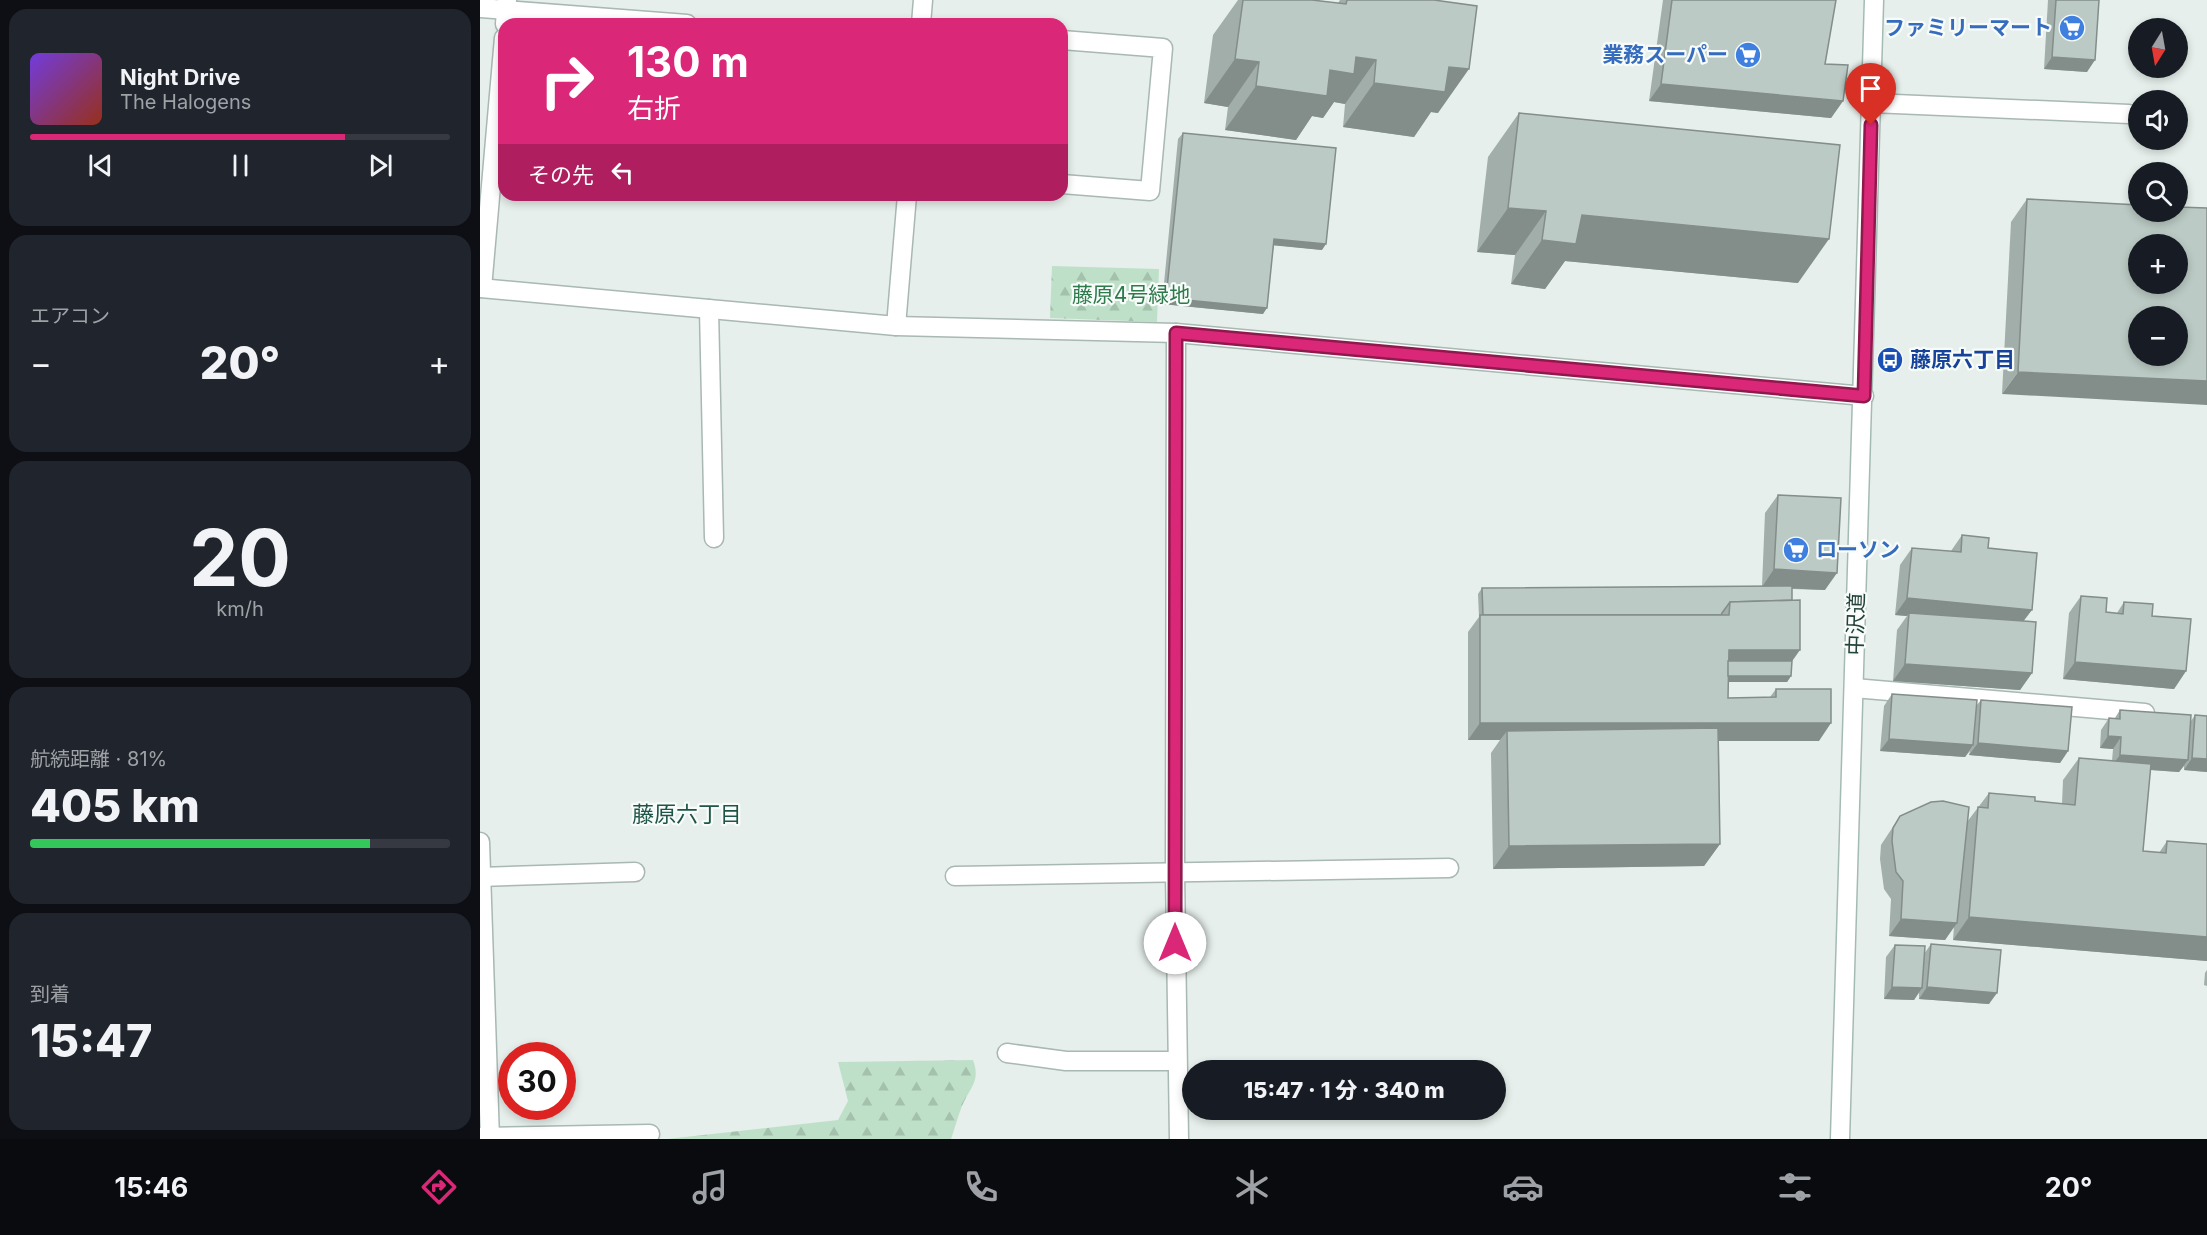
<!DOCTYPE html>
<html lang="ja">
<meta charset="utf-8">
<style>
:root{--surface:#171b24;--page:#20242c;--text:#f1f3f6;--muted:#9ea1a6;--line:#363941;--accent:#db2777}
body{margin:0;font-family:Inter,"Noto Sans JP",sans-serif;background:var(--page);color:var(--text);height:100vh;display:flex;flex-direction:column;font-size:22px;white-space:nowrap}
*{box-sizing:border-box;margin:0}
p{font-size:20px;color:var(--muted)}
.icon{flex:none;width:33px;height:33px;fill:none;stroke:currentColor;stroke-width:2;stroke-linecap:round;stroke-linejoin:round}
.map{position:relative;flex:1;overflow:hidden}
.drawer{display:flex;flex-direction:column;gap:9px;padding:9px;background:#0d0f14;width:480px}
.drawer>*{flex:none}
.banner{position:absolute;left:18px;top:18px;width:570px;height:183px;border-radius:18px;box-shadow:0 3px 9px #0003;background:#db2777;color:#fff;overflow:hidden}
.needle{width:39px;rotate:191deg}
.tools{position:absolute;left:1648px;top:18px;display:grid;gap:12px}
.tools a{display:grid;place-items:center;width:60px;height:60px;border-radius:50%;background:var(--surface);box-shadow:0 3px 9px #0003;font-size:30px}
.speed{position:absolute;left:18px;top:1042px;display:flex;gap:12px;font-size:30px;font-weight:700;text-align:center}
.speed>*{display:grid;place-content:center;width:78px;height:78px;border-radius:50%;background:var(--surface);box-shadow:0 3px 9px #0003;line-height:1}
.speed .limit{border:9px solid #d22;background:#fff;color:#111}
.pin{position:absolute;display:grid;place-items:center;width:51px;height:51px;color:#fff;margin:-62px -26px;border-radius:50% 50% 50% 0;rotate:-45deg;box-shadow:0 0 6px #0007}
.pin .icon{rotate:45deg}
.me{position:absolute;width:66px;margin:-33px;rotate:0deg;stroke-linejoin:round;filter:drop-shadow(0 0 4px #0008)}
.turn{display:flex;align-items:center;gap:21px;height:126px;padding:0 30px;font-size:27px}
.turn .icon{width:78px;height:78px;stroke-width:2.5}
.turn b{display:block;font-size:42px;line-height:51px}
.then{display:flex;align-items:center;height:57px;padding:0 30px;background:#0003;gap:12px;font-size:22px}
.big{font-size:45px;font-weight:800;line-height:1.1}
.drawer .card{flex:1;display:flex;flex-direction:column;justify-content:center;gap:9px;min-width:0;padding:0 21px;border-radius:18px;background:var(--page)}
.drawer .dial{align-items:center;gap:0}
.dial b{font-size:78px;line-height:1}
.song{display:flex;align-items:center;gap:18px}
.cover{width:72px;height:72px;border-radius:9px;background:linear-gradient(135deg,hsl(260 70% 55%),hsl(10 70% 35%))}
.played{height:6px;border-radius:3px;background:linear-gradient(90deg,var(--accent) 75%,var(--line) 75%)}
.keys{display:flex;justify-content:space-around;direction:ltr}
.heat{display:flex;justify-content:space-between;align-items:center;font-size:33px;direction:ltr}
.charge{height:9px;border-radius:4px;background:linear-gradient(90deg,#34c759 81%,var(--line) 0)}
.trip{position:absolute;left:702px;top:1060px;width:324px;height:60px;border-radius:30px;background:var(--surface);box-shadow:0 3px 9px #0003;font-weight:800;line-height:60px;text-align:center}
.dock{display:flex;height:96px;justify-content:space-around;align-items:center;background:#090b0e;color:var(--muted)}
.dock .icon{width:42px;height:42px}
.dock .active{color:var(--accent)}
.dock b{font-size:27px;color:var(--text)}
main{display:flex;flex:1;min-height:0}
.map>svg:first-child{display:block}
.forest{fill:url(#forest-firs)}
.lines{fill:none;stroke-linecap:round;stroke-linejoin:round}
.lane-casing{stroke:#a8b8b2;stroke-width:21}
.street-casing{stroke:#a8b8b2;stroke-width:21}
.secondary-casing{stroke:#a4bbb3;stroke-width:21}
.lane{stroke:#fff;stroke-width:18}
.street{stroke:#fff;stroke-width:18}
.secondary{stroke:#fff;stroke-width:18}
.wall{fill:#a1aea9}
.shaded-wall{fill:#838d89}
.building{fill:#bbcac4;stroke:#838d89;stroke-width:1.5;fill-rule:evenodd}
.route-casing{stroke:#8e194d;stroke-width:15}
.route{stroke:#db2777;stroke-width:10}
.labels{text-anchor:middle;stroke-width:4.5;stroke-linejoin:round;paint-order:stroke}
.shop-label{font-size:21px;font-weight:bold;fill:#366cbe;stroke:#f7fbf9;text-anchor:end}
.park-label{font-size:21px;fill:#2d7a4b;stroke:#f7fbf9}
.transit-label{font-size:21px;font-weight:bold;fill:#164399;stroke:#f7fbf9;text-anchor:start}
.street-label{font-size:21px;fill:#24423a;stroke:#f7fbf9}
.neighbourhood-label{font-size:22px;fill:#1f5548;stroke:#f7fbf9}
</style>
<main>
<section class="drawer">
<div class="card">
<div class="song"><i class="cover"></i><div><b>Night Drive</b><p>The Halogens</p></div></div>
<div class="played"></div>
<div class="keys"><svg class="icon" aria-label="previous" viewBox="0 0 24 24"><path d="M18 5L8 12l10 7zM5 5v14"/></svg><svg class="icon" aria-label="pause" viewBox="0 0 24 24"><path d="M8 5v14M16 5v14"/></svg><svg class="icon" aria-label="next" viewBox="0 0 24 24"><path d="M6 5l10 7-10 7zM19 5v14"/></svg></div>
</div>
<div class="card"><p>エアコン</p>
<div class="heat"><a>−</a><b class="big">20°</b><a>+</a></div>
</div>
<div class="card dial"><b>20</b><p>km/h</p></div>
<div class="card"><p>航続距離 · 81%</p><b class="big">405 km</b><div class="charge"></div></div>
<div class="card"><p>到着</p><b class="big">15:47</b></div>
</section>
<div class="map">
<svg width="1727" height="1139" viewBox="0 0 1727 1139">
<defs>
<pattern id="forest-firs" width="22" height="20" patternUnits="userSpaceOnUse" patternTransform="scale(1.5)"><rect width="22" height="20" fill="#bfe0c8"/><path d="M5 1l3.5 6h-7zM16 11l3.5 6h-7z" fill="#a4c1ad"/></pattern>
</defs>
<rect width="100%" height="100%" fill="#e6efeb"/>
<!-- forest -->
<g class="forest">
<polygon points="572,266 679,269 677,322 570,318"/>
<path d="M493,1060C501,1081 490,1087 482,1106C478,1116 475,1128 471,1139H187L358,1120L368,1101L358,1062Z"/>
</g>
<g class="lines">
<!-- lane casing -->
<g class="lane-casing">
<g id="lane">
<polyline points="0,8 207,24"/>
<polyline points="0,1137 170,1134"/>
</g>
</g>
<!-- street casing -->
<g class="street-casing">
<g id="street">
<polyline points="25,24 27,0"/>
<polyline points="441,24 443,0"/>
<polyline points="582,40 683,48 670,191 582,184"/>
<polyline points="1392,103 1649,114"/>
<polyline points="0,288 416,326 696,333 1384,396"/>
<polyline points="2,288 24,38"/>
<polyline points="229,309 234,538"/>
<polyline points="416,326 427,195"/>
<polyline points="696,333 695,873 699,1139"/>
<polyline points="1374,688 1665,713"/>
<polyline points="0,842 10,1139"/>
<polyline points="475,876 969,868"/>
<polyline points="0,877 155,872"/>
<polyline points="527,1053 586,1061 696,1061"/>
</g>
</g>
<!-- secondary casing -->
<g class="secondary-casing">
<polyline id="secondary" points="1360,1139 1394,0"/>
</g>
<!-- lane -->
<use href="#lane" class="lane"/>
<!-- street -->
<use href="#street" class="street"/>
<!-- secondary -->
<use href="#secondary" class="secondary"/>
</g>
<!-- wall -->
<g class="wall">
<polygon points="758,0 832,0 858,3 860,0 954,0 958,113 951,112 934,137 863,127 865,104 854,102 843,118 832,116 816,140 745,130 748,107 724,103 733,35"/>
<polygon points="1183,0 1356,0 1345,64 1363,101 1351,118 1169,101"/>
<polygon points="1568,0 1619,0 1607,72 1564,69"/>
<polygon points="1039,113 1318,283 1085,261 1065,289 1031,284 1035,255 997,252 1008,157"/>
<polygon points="703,133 842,250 794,245 783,314 682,304 698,139"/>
<polygon points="1547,199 1659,205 1522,394 1531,222"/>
<polygon points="1298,495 1345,590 1312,589 1311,676 1307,682 1248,682 1248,698 1290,697 1296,689 1339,741 1239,741 1240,844 1224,866 1013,869 1011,753 1020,740 988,740 988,632 999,617 998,594 1002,588 1282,586 1285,513"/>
<polygon points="1482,535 1508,548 1543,621 1552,673 1540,690 1413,681 1417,630 1427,616 1415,615 1420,565 1432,548 1471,551"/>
<polygon points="1601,596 1626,612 1637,613 1644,602 1672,616 1706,671 1694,689 1583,679 1589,613"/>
<polygon points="1412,694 1496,706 1501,700 1588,751 1580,763 1489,755 1490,751 1485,757 1400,751 1404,706"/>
<polygon points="1640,710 1711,721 1715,715 1727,716 1727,772 1704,770 1704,766 1699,772 1670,770 1663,851 1679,853 1687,841 1727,844 1727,961 1473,940 1474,926 1465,940 1409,936 1411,899 1404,889 1400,859 1401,845 1420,816 1487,822 1509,793 1555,801 1582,804 1583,780 1599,758 1632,761 1633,749 1620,748 1621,730 1629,718 1635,718"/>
<polygon points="1451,944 1509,1004 1439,999 1439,992 1434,1000 1404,999 1406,957 1415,945 1444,954"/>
<polygon points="1727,970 1727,986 1724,985 1725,973"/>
</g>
<!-- shaded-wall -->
<g class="shaded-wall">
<polygon points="876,57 896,60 865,104 854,102 843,118 832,116 816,140 745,130 776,86 850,70"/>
<polygon points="1572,57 1615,60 1607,72 1564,69"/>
<polygon points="755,59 779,62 748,107 724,103"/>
<polygon points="969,67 989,69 958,113 951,112 934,137 863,127 894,83"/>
<polygon points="1181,84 1363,101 1351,118 1169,101"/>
<polygon points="1028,208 1066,211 1035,255 997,252"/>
<polygon points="1102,215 1349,239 1318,283 1085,261 1065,289 1031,284 1062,240"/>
<polygon points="794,239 846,244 842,250 790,245"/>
<polygon points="686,298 787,308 783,314 682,304"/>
<polygon points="1538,372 1727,381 1727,405 1522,394"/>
<polygon points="1294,569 1357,573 1345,590 1282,587"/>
<polygon points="1427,598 1552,610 1539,627 1429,613 1427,616 1415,615"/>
<polygon points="1249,650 1320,650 1308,667 1241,667"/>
<polygon points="1595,662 1706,671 1694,689 1583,679"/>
<polygon points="1425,664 1552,673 1540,690 1413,681"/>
<polygon points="1240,676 1311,676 1307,682 1236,682"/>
<polygon points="1000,723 1351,723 1339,741 1027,741 1027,731 1020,740 988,740"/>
<polygon points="1628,736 1641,737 1633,749 1620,748"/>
<polygon points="1409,739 1493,745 1485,757 1400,751"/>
<polygon points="1498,743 1588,751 1580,763 1489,755"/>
<polygon points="1640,755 1708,760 1699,772 1631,767"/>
<polygon points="1712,758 1727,759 1727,772 1704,770"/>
<polygon points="1240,844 1224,866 1013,869 1029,846"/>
<polygon points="1489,917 1727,937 1727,961 1473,940"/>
<polygon points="1421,919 1477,923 1465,940 1409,936"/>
<polygon points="1412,987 1442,988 1434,1000 1404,999"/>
<polygon points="1447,987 1517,993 1509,1004 1439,999"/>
</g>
<!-- building -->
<g class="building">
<polygon points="763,0 832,0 866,4 867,0 954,0 997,6 989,69 969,67 965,92 894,83 896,60 876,57 874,74 850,70 847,96 776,86 779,62 755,59"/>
<polygon points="1192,0 1356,0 1345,64 1368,65 1363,101 1181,84"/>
<polygon points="1576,0 1619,0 1615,60 1572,57"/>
<polygon points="1039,113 1360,145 1349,239 1102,215 1096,244 1062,240 1066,211 1028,208"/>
<polygon points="703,133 856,148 846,244 794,239 787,308 686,298"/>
<path d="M1547,199L1659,205V212H1698V207L1727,208V381L1538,372ZM1659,244H1698V284H1659ZM1659,316H1698V356H1659Z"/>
<polygon points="1298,495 1361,498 1357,573 1294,569"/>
<polygon points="1482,535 1509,538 1508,548 1557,553 1552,610 1427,598 1432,548 1481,552"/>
<polygon points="1312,586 1312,600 1250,602 1242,613 1241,615 1003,615 1002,588"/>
<polygon points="1601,596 1627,598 1626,612 1643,614 1644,602 1673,604 1672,616 1711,619 1706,671 1595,662"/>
<polygon points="1320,600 1320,650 1249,650 1248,698 1296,697 1296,689 1351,689 1351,723 1000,723 1000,615 1249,615 1250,602"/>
<polygon points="1429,613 1556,622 1552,673 1425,664"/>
<polygon points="1248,661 1312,661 1311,676 1248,676"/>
<polygon points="1412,694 1497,700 1493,745 1409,739"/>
<polygon points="1501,700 1592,707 1588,751 1498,743"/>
<polygon points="1640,710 1711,715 1708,760 1640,755 1641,737 1628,736 1629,718 1640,719"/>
<polygon points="1715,715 1727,716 1727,759 1712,758"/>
<polygon points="1238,728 1240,844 1029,846 1027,731"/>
<polygon points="1599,758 1671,764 1663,851 1686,853 1687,841 1727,844 1727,937 1489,917 1498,807 1508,808 1509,793 1555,797 1555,801 1595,805"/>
<polygon points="1463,801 1489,807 1477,923 1421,919 1423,881 1416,872 1412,841 1413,828 1420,816 1451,802"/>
<polygon points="1451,944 1521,950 1517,993 1447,987"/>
<polygon points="1415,945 1445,946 1442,988 1412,987"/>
</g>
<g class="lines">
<!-- route casing -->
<g class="route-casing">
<polyline id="route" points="695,943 696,333 1384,396 1391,125"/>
</g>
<!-- route -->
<use href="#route" class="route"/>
</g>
<!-- icons -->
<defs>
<g id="supermarket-disc" transform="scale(1.35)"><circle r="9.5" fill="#3f7fe0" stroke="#f7fbf9"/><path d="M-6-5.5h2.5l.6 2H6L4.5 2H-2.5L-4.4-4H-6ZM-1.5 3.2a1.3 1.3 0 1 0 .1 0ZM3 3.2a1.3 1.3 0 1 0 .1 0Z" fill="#fff"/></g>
<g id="bus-disc" transform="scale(1.35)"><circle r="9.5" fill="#1a4fb4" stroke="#f7fbf9"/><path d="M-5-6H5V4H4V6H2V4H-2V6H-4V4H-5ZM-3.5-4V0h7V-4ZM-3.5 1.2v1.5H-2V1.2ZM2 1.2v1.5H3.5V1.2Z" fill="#fff"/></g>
</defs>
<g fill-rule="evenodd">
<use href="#supermarket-disc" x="1592" y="28"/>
<use href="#supermarket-disc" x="1268" y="55"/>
<use href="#bus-disc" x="1410" y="360"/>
<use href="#supermarket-disc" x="1316" y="550"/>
</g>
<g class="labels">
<!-- shop labels -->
<g class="shop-label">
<text x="1572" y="35">ファミリーマート</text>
<text x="1248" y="62">業務スーパー</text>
<text x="1336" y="557" text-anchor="start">ローソン</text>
</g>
<!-- park labels -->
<g class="park-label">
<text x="651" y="302">藤原4号緑地</text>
</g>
<!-- transit labels -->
<g class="transit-label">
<text x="1430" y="367">藤原六丁目</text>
</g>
<!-- street labels -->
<g class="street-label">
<text transform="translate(1376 624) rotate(-88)" y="7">中沢道</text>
</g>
<!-- neighbourhood labels -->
<g class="neighbourhood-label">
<text x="207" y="822">藤原六丁目</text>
</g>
</g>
</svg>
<div class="tools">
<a><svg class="needle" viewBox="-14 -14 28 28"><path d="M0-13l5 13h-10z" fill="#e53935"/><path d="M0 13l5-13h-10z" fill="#9ea1a6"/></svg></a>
<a><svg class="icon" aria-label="sound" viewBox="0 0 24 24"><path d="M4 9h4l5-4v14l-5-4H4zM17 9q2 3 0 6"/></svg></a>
<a><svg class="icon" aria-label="search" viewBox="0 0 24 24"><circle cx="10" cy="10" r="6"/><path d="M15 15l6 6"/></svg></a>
<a>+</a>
<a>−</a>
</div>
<div class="speed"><div class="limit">30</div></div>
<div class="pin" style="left:1391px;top:125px;background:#d93025"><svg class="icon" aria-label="arrive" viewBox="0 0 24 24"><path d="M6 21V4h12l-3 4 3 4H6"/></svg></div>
<svg class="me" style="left:695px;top:943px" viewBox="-20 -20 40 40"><circle r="19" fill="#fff"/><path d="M0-13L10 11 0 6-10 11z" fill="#db2777"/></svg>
<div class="trip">15:47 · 1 分 · 340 m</div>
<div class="banner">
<div class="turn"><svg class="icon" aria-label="right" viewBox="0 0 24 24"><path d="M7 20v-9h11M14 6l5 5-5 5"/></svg><div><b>130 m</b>右折</div></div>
<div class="then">その先<svg class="icon" aria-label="left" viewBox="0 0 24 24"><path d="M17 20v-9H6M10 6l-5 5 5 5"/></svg></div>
</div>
</div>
</main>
<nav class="dock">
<b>15:46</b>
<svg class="icon active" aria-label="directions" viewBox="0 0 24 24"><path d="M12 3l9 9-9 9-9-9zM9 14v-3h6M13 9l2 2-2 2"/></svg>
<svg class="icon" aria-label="music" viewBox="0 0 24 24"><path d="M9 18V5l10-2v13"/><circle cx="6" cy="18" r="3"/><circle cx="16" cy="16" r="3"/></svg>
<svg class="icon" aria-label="phone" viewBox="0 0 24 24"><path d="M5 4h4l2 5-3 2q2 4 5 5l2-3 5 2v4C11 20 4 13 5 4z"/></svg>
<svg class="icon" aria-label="climate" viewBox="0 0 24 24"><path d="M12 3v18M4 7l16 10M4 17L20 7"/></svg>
<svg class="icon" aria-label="car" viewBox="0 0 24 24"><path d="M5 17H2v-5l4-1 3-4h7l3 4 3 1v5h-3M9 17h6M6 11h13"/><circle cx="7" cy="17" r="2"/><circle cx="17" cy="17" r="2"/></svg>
<svg class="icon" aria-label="filters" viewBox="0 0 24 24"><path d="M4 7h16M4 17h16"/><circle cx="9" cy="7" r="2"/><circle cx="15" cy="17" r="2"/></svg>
<b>20°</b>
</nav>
